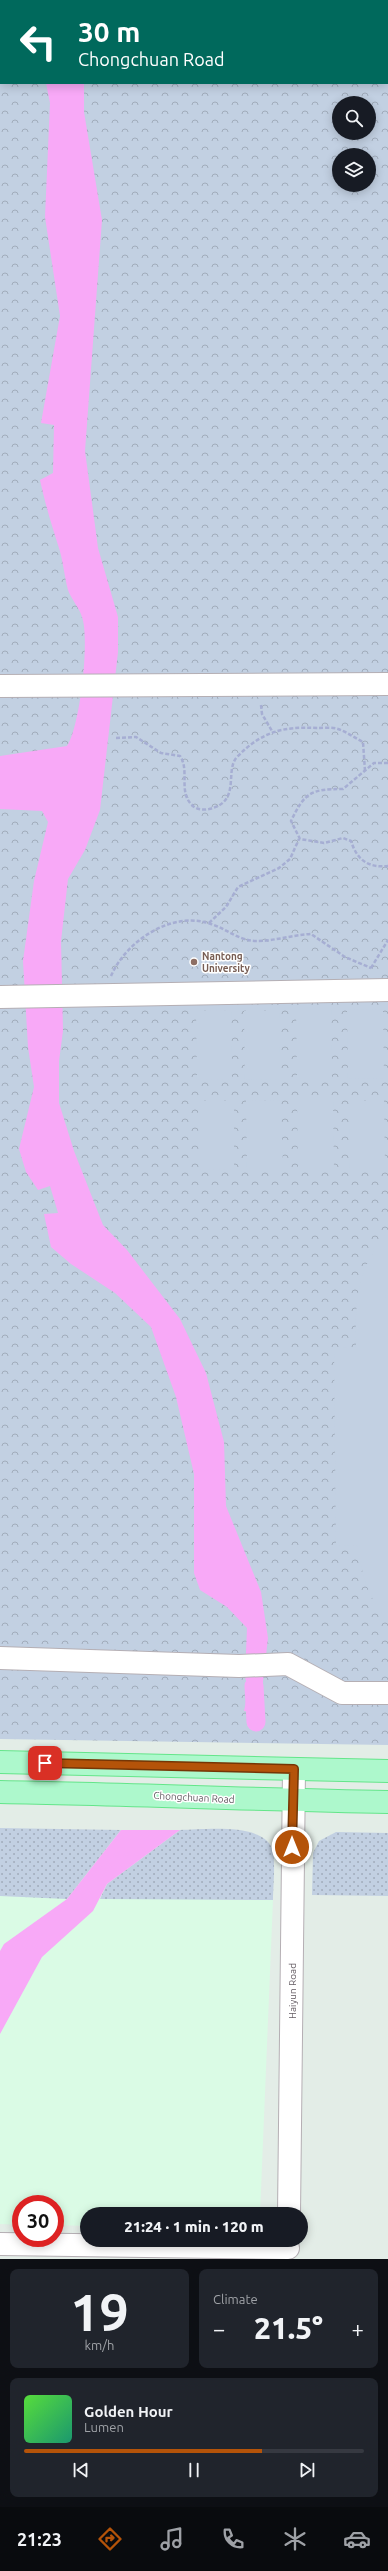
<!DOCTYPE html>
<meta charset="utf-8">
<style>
:root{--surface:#171b24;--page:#20242c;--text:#f1f3f6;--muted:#9ea1a6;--line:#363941;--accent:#b45309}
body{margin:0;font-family:Ubuntu,sans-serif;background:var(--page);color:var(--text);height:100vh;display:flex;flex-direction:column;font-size:15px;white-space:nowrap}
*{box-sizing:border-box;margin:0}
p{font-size:13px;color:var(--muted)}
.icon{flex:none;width:22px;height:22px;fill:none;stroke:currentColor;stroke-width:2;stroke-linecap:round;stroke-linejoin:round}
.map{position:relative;height:2259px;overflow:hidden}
.side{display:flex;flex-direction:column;gap:10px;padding:10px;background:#0d0f14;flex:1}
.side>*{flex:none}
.hud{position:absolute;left:0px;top:0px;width:388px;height:84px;box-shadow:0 2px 10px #0003;background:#00695c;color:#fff;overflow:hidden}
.controls{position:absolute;left:332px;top:96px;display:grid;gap:8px}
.controls a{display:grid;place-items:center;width:44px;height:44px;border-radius:50%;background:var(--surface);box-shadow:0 2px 10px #0003;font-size:20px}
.speed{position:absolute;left:12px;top:2195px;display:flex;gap:8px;font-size:20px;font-weight:700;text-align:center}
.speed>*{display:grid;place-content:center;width:52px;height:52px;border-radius:50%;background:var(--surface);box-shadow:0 2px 10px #0003;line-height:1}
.speed .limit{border:6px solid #d22;background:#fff;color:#111}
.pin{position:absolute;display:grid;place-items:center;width:34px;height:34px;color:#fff;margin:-17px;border-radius:8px;box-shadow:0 2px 6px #0006}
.me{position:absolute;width:44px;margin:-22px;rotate:0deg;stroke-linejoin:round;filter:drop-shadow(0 0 3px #0008)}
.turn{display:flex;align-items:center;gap:14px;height:84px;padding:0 12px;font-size:18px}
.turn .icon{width:52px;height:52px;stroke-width:2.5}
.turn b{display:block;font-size:28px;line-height:34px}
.big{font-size:30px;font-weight:800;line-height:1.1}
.side .tile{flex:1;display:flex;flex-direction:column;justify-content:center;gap:6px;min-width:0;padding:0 14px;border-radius:8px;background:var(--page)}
.side .dial{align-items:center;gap:0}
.dial b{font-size:52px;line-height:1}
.song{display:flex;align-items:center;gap:12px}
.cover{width:48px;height:48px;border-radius:6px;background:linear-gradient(135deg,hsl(110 70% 55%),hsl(160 70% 35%))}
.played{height:4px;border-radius:2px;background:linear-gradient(90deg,var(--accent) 70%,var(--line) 70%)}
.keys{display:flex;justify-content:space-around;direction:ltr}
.heat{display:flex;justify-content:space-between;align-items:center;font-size:22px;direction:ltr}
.side .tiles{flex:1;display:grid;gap:10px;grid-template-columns:1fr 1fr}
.tile:last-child{grid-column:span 2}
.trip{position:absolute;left:80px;top:2207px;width:228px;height:40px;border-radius:20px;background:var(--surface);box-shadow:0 2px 10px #0003;font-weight:800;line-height:40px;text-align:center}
.menu{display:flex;height:64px;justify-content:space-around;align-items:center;background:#090b0e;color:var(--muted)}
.menu .icon{width:28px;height:28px}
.menu .active{color:var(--accent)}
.menu b{font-size:18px;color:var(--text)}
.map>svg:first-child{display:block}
.commercial{fill:#dafbe5}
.grass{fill:url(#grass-dots)}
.forest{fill:url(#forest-crowns);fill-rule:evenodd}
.pitch{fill:#c2d0e2}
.water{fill:#f8a9f7}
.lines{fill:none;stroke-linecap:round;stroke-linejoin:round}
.canal{stroke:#f8a9f7;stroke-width:19}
.minor-casing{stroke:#b5afb4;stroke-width:24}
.major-casing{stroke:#64e58a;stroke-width:24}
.path{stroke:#a6aed3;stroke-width:2.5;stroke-dasharray:4 2;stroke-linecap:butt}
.minor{stroke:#fff;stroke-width:22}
.major{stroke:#adf8cc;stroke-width:22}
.route-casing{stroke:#753606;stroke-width:10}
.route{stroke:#b45309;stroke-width:7}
.education-dot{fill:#8d6e63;stroke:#fff;stroke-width:1.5}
.labels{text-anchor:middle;stroke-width:3;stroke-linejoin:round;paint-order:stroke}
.education-label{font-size:10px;font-weight:bold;fill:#785e54;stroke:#fff;text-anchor:start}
.street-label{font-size:10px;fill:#635b62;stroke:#fff}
</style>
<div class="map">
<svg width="388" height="2259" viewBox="0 0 388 2259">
<defs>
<pattern id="grass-dots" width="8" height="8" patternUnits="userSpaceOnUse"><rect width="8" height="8" fill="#c2d0e2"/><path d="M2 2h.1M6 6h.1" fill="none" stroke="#a1acbb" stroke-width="1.8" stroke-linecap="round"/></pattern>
<pattern id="forest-crowns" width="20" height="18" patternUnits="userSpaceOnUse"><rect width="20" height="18" fill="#c2d0e2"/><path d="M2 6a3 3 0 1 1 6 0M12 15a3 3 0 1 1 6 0" fill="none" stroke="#a1acbb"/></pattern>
</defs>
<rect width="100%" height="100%" fill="#e3ede7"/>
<!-- commercial -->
<polygon class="commercial" points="0,1896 273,1900 260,2214 87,2214 87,2226 55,2225 55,2204 21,2204 21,2225 0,2224"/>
<!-- grass -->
<g class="grass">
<polygon points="0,1828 121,1830 67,1899 0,1896"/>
<path d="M180,1830C203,1830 261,1822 272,1848C276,1860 273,1887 273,1900L100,1899L107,1884Z"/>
<polygon points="336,1832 388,1833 388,1896 312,1895 313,1853 319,1841"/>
</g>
<!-- forest -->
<path class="forest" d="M0,0H388V1745L0,1739ZM1,1H387V83H1ZM339,103H369V133H339ZM339,155H369V185H339Z"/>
<!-- pitch -->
<g class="pitch">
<polygon points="296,1008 331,1008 332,1077 297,1077"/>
<polygon points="383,1009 384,1078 348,1079 347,1010"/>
<polygon points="231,1010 232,1079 197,1080 196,1011"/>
<polygon points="244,1011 279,1011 280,1079 245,1080"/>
<polygon points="281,1100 283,1169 247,1169 246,1101"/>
<polygon points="297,1100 333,1100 334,1169 298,1169"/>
<polygon points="198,1101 234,1101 234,1169 199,1170"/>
<polygon points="349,1101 384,1101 385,1170 350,1170"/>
<path d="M388,1231V1287L385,1297L388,1298V1622C367,1595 363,1578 357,1545L336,1546L334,1348L356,1347C355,1299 356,1271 388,1231Z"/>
</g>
<!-- water -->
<g class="water">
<path d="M46,83H84V112L102,220L85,451L98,548L118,617V652L100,810L85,850L68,879L61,941L63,1031L59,1061V1103L74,1151L103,1225L127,1250L180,1319L206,1373L224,1442L226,1506L261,1592L268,1638L262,1690L256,1712L244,1711L248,1692L245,1676L247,1628L227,1607L200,1590L194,1573V1474L176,1397L151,1327L115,1293L71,1264L51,1247L44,1214L58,1213L50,1186L38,1190L26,1172L19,1149L34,1087L28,1047L23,961L34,881L48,822L42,811L0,809V756L67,746C80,727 90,639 82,617C79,607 71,599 68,590C64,575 63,559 58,545C51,523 45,503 40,480L53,473L54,425L41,423L60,316L45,217L50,103Z"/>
<polygon points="121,1830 180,1830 107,1884 93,1911 42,1957 0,2034 0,1951 4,1944 67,1899"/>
</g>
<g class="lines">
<!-- canal -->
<polyline class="canal" points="254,1686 256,1722"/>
<!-- minor casing -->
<g class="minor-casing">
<g id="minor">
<polyline points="0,686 388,684"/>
<polyline points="0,997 388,990"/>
<polyline points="0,1658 239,1666 288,1664 342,1693 388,1693"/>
<polyline points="289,2214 294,1769"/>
<polyline points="0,2244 288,2248"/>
</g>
</g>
<!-- major casing -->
<g class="major-casing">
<g id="major">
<polyline points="0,1762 388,1771"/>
<path d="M0,1792C129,1794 259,1800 388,1802"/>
</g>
</g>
<!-- path -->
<g class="path">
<polyline points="261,705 262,714 272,731"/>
<path d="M116,738L136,737L161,753L180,756C190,770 178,792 192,805C196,810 203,810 209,809C242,802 224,771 237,757C261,732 283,726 317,728C323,728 332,727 338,729C347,732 355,738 363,742L365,771"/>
<path d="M388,763H374L343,789C311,789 305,792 291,821L300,839L324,843L343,838L351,841C357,860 368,868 388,866"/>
<polyline points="209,923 226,907 238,887 279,868 290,859 299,839"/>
<polyline points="371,968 388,940"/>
<path d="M111,976C126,941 172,910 211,924C227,929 239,941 257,941C274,941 293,935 311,934L345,957L371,968"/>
</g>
<!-- minor -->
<use href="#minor" class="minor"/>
<!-- major -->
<use href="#major" class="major"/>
</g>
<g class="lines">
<!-- route casing -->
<g class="route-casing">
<polyline id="route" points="45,1763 294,1769 292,1847"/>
</g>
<!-- route -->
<use href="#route" class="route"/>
</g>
<!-- markers -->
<circle class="education-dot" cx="194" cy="962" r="4"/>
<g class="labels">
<!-- education labels -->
<g class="education-label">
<text x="202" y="960">Nantong<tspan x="202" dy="12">University</tspan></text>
</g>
<!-- street labels -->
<g class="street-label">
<text transform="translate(194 1797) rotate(3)" y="4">Chongchuan Road</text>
<text transform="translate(292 1991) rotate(-90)" y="4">Haiyun Road</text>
</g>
</g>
</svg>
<div class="controls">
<a><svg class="icon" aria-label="search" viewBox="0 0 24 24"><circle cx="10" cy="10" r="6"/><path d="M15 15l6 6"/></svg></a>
<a><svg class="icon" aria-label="layers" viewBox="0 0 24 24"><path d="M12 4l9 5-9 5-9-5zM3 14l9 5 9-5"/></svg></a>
</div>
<div class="speed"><div class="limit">30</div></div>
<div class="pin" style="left:45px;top:1763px;background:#d93025"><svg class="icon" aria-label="arrive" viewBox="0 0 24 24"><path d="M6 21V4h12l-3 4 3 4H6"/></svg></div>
<svg class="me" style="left:292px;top:1847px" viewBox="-20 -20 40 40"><circle r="17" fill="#b45309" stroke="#fff" stroke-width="3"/><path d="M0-11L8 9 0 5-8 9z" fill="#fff"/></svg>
<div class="trip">21:24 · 1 min · 120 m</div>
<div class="hud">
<div class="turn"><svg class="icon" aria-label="left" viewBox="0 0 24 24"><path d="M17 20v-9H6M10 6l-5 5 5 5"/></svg><div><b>30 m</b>Chongchuan Road</div></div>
</div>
</div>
<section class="side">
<div class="tiles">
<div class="tile dial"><b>19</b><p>km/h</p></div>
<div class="tile"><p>Climate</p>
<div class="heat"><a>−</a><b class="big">21.5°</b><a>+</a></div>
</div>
<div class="tile">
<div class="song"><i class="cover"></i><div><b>Golden Hour</b><p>Lumen</p></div></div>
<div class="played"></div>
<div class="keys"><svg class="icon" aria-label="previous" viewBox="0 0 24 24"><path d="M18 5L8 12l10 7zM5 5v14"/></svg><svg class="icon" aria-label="pause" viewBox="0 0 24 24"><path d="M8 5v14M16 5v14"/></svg><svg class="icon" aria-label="next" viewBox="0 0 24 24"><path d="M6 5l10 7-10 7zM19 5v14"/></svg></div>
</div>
</div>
</section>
<nav class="menu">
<b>21:23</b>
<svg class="icon active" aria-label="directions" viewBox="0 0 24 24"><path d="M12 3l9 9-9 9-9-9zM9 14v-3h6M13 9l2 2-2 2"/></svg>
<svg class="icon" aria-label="music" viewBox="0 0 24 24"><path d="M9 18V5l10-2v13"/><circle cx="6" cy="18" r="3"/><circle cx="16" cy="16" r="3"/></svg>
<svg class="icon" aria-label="phone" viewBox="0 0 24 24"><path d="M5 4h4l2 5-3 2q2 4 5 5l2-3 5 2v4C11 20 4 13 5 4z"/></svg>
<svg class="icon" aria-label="climate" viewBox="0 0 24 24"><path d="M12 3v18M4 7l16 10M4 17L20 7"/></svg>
<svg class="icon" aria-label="car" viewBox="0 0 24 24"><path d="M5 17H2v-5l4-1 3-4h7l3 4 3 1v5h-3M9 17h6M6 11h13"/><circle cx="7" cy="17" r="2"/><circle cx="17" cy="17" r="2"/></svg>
</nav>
